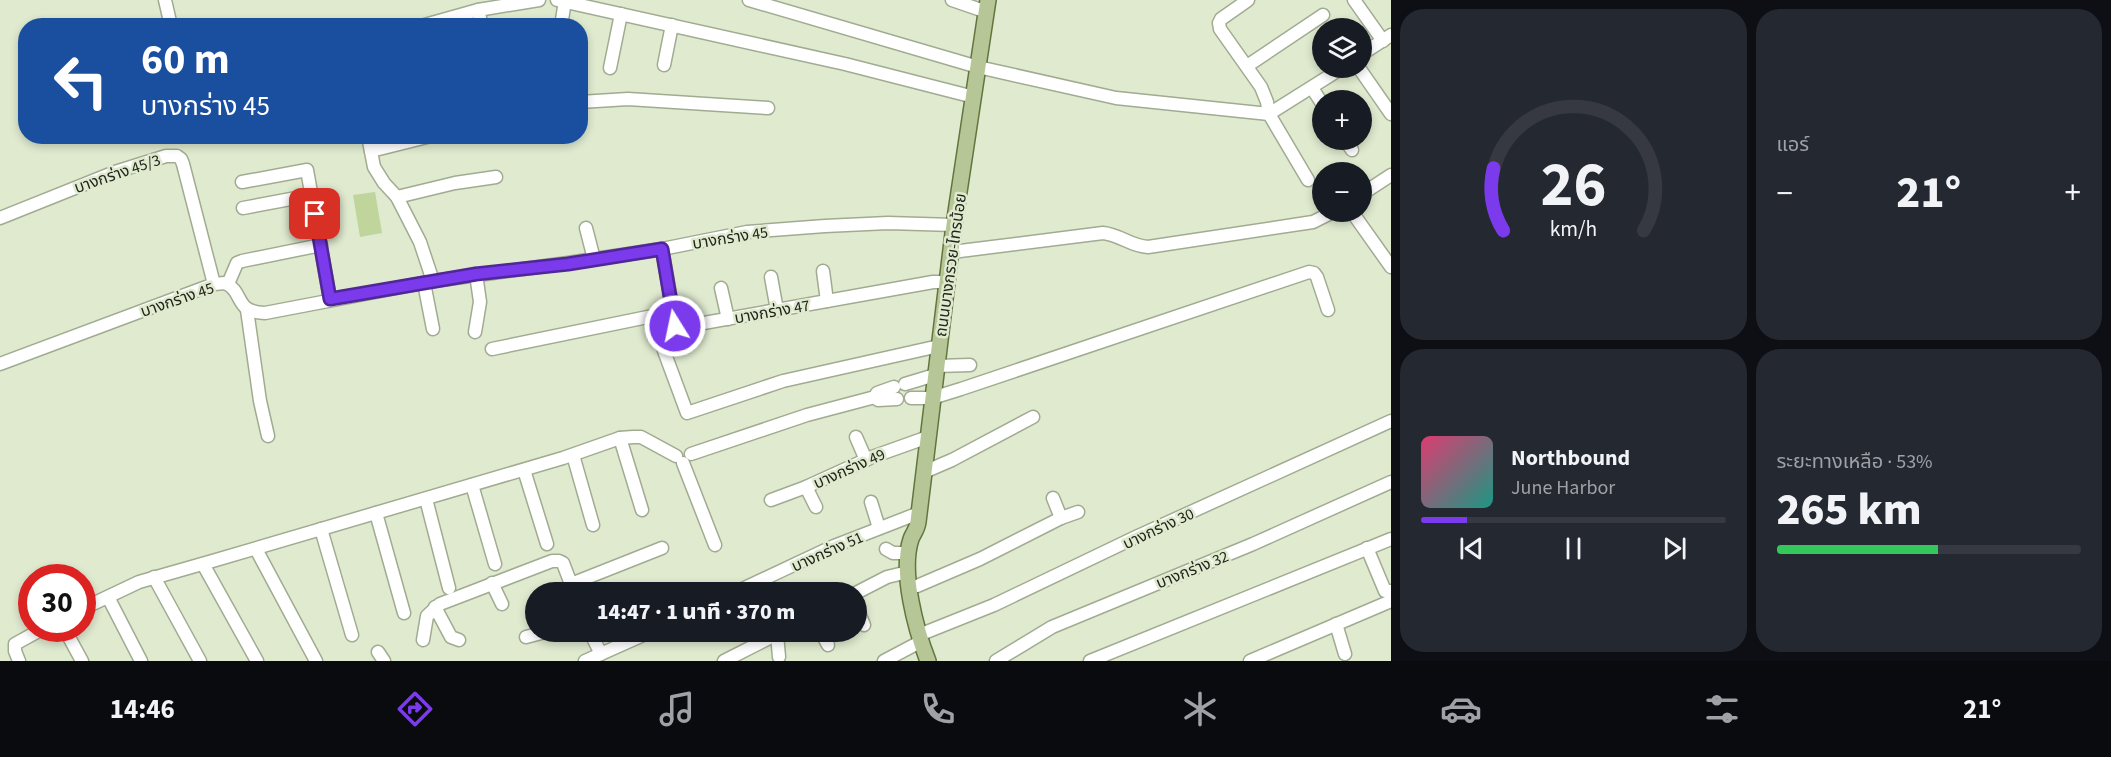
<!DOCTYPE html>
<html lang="th">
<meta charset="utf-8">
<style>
:root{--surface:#171b24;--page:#242831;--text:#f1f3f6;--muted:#9ea1a6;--line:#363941;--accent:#7c3aed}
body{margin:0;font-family:"Source Sans 3","Noto Sans Thai",sans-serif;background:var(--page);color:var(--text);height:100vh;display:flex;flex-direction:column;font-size:22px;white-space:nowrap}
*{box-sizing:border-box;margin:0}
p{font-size:20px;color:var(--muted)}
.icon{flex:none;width:33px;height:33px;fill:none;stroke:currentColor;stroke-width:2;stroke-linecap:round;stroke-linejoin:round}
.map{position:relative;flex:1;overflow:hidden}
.details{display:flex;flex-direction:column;gap:9px;padding:9px;background:#0d0f14;width:720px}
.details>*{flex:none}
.guide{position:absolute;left:18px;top:18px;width:570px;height:126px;border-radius:24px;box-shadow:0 3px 9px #0003;background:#1a4fa0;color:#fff;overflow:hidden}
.buttons{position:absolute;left:1312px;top:18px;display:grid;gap:12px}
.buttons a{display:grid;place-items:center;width:60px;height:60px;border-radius:50%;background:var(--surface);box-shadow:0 3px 9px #0003;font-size:30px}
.speed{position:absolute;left:18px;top:564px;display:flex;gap:12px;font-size:30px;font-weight:700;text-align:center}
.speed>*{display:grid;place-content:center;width:78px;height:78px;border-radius:50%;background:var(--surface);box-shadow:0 3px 9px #0003;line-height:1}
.speed .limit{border:9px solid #d22;background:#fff;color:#111}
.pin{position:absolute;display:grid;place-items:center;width:51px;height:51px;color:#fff;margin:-26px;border-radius:12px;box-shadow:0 3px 9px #0006}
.me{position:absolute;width:66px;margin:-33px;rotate:350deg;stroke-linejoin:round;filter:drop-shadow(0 0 4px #0008)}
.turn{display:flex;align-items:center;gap:21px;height:126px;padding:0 24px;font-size:27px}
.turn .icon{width:78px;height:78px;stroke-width:2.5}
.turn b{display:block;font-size:42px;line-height:51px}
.big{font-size:45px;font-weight:800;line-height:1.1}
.details .tile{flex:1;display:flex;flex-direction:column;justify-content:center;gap:9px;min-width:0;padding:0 21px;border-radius:24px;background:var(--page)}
.details .dial{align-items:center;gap:0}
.dial svg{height:156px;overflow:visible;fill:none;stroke:var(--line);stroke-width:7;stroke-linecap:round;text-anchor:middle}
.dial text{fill:var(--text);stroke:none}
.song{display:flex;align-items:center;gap:18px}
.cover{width:72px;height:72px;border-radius:9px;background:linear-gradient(135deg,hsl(340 70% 55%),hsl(170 70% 35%))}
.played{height:6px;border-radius:3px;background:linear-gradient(90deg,var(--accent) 15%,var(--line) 15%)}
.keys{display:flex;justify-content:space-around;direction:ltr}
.heat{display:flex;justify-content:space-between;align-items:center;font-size:33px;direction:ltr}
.charge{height:9px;border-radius:4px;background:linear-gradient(90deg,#34c759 53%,var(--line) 0)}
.details .tiles{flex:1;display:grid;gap:9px;grid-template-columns:repeat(2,1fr)}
.trip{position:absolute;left:525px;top:582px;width:342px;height:60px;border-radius:30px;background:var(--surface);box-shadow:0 3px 9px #0003;font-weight:800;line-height:60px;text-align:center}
.menu{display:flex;height:96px;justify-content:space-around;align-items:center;background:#090b0e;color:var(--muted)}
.menu .icon{width:42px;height:42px}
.menu .selected{color:var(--accent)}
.menu b{font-size:27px;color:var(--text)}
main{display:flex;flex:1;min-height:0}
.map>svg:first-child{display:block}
.green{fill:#c0d59b}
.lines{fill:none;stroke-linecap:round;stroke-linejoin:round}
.minor-casing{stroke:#a1ab92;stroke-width:15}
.major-casing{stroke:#63753f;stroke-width:18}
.minor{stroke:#fff;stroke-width:12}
.major{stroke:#b6c697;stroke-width:15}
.route-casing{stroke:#51269a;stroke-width:15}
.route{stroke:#7c3aed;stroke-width:10}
.labels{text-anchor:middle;stroke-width:5;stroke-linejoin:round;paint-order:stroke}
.street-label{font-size:16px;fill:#22251c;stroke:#dfeacf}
</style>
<main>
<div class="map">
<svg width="1391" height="661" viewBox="0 0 1391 661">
<rect width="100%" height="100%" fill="#dfeacf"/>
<!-- green -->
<polygon class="green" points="375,192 382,233 360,237 353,195"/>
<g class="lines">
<!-- minor casing -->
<g class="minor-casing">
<g id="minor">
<polyline points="165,0 171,26"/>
<polyline points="557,0 845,64 974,97"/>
<polyline points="749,0 978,67 1116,98 1269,114 1267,102 1261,87 1220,29 1219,23 1221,19 1248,0"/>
<polyline points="952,0 987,12"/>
<polyline points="1354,0 1383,41"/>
<polyline points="478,10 482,26"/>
<polyline points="421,26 478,10 539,0"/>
<polyline points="561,26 565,1"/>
<polyline points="1362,54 1391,35"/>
<polyline points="664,65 672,25"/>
<polyline points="1247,66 1323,15"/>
<polyline points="610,68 621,14"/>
<polyline points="1359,68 1391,114"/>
<polyline points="1312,88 1323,105"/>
<polyline points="580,102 628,99 768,108"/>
<polyline points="368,136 374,167 384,183 397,197 420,242 433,281"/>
<polyline points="1345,140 1352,150"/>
<polyline points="371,151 431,136"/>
<polyline points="1308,180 1269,114 1342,68"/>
<polyline points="242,182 307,170 330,299"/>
<polyline points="1362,194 1391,175"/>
<polyline points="397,197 455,183 496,177"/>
<polyline points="243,208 312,195"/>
<polyline points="1352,212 1391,267"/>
<polyline points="0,218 115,172 166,156 177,156 181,159 183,164 214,284"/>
<polyline points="586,228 594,259"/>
<polyline points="662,249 676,328 933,282 948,282"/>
<path d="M952,252L1103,233C1121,235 1130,246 1148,247L1313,222L1333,212"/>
<polyline points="823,271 827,301"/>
<polyline points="771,277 777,310"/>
<polyline points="424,283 433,329"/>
<polyline points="228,284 237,263 242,261 321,245"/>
<polyline points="721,288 728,319"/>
<polyline points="247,310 260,401 268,436"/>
<polyline points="475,332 480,302 476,274"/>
<polyline points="492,349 672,312"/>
<polyline points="664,351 687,413 783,381 939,346"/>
<path d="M0,364L214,284L225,283C245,292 233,312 265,313L433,281L568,263L662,249L747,232L825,226L888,223L954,225"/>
<polyline points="937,366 970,365"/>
<polyline points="905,384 935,375"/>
<polyline points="875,397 878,400 897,399"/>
<polyline points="911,398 932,398 961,389 1309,272 1314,273 1317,277 1328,310"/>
<polyline points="856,437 866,460"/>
<polyline points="620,438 642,510"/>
<polyline points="691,454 807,415 875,397 877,393 894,387"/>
<polyline points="573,455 593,525"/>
<polyline points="683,463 715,545"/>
<polyline points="524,470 547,544"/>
<polyline points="924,472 952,460 1033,417"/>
<polyline points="472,485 495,564"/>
<polyline points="806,487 816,507"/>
<polyline points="1053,498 1061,518"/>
<polyline points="426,499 449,588"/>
<polyline points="771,500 806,487 872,457 928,437"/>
<polyline points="871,502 879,528"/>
<polyline points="376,513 404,613"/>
<polyline points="321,529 352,635"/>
<polyline points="1367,548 1385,591 1391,591"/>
<polyline points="256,549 316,661"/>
<polyline points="886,549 893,553 909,553"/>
<polyline points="203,564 257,661"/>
<polyline points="154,577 200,661"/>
<polyline points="492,583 502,604"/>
<polyline points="571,584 662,548"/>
<polyline points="917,586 980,559 1061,518 1078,512"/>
<polyline points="736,592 834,546 919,513"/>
<polyline points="856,593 887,577 908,572"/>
<polyline points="108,597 141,661"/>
<polyline points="856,606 864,625"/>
<polyline points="435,607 451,637 459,640"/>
<polyline points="82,609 139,582 209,562 563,458 620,438 633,437 641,437 676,456"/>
<polyline points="1336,624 1345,654"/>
<polyline points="64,628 82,661"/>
<polyline points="590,632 601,654"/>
<polyline points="821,632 828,645"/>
<polyline points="924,633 994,605 1136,537 1391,421"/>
<polyline points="777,634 779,657"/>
<polyline points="526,637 545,632"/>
<polyline points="423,640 427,616 440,604 552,561 559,561 563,563 574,592"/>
<polyline points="378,652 384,661"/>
<polyline points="19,661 15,651 15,644 44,628"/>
<polyline points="585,661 650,632"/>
<polyline points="724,661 781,632"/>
<polyline points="884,661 920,642"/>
<polyline points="996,661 1052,627 1253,544 1391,482"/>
<polyline points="1090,661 1391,539"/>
<polyline points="1250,661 1391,601"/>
</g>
</g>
<!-- major casing -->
<g class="major-casing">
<path id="major" d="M928,661C916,630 900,572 911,539C913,533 917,530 918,522L954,225L988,0"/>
</g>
<!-- minor -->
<use href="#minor" class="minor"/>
<!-- major -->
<use href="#major" class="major"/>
</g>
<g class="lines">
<!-- route casing -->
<g class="route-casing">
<polyline id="route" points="315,214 330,299 476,274 568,264 662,249 675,326"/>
</g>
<!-- route -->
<use href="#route" class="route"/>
</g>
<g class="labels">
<!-- street labels -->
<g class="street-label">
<text transform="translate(117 173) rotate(-19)" y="6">บางกร่าง 45/3</text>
<text transform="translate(730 237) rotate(-9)" y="6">บางกร่าง 45</text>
<text transform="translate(950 265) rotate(-82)" y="6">ถนนบางกรวย-ไทรน้อย</text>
<text transform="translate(177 299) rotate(-19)" y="6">บางกร่าง 45</text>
<text transform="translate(772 311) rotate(-10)" y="6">บางกร่าง 47</text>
<text transform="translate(849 468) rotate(-24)" y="6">บางกร่าง 49</text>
<text transform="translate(1158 528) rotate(-25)" y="6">บางกร่าง 30</text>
<text transform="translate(827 551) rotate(-24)" y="6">บางกร่าง 51</text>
<text transform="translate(1192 569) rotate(-22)" y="6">บางกร่าง 32</text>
</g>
</g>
</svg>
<div class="buttons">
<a><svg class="icon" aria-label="layers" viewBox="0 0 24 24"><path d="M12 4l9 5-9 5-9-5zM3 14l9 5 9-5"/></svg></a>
<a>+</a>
<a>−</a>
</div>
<div class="speed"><div class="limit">30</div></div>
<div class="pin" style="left:315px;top:214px;background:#d93025"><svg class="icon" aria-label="arrive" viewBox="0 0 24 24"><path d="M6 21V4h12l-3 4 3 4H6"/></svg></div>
<svg class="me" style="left:675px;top:326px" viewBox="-20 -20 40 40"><circle r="17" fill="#7c3aed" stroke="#fff" stroke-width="3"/><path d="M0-11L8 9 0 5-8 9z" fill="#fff"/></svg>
<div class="trip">14:47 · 1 นาที · 370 m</div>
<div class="guide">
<div class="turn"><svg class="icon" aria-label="left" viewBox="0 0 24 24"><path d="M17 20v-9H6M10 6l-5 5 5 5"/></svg><div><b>60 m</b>บางกร่าง 45</div></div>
</div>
</div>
<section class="details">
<div class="tiles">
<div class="tile dial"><svg viewBox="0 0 100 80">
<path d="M14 69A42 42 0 1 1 86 69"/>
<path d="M14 69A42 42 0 0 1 9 37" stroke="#7c3aed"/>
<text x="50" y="56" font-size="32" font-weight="700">26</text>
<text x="50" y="72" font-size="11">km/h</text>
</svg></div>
<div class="tile"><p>แอร์</p>
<div class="heat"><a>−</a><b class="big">21°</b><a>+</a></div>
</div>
<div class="tile">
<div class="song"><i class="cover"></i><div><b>Northbound</b><p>June Harbor</p></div></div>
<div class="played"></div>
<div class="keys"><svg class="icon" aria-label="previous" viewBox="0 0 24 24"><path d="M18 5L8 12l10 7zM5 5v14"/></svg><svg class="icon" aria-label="pause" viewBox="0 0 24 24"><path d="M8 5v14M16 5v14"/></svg><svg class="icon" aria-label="next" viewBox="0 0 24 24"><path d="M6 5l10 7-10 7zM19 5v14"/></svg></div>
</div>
<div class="tile"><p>ระยะทางเหลือ · 53%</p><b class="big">265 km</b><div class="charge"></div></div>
</div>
</section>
</main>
<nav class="menu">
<b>14:46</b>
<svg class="icon selected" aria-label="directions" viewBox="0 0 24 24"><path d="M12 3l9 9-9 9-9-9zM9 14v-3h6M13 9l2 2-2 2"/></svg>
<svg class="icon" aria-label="music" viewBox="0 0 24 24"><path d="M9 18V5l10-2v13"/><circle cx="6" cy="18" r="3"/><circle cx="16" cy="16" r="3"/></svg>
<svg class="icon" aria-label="phone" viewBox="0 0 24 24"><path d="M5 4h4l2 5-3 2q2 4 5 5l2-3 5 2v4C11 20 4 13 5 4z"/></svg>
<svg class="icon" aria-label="climate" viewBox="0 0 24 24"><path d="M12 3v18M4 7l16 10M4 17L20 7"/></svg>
<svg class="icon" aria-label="car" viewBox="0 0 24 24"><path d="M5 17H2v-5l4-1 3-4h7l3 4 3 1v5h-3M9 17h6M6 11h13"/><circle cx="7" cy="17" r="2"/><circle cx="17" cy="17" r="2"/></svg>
<svg class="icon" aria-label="filters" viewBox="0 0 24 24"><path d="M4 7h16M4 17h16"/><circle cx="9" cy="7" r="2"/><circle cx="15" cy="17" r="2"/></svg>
<b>21°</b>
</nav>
